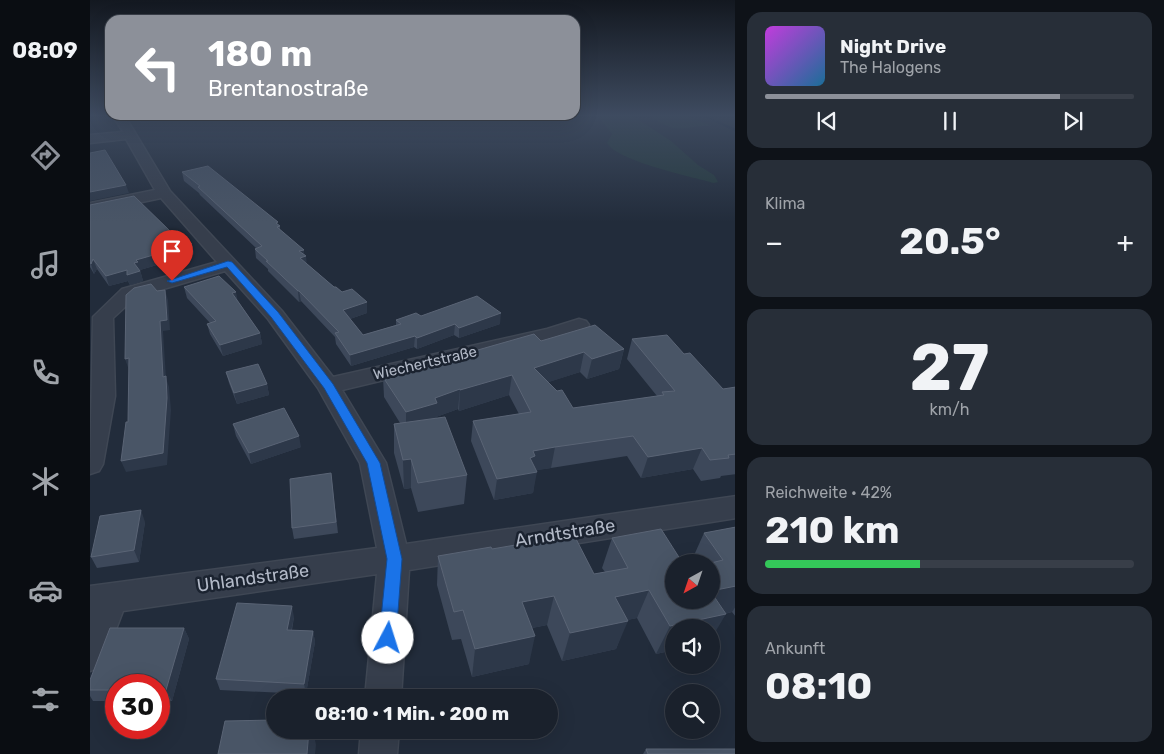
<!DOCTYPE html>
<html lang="de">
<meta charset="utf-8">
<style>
:root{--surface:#1a212c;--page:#272e38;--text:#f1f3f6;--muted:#9fa3a9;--line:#383e48;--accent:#8c9099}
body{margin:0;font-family:Rubik,sans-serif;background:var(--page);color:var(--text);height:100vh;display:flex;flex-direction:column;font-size:19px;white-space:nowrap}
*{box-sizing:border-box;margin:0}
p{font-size:16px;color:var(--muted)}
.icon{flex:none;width:28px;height:28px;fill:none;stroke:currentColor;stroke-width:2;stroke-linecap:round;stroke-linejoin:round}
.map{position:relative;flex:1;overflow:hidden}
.sheet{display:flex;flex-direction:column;gap:12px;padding:12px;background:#0e1218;width:429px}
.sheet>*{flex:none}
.banner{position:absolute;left:15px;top:15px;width:475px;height:105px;border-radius:15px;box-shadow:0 5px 20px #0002,0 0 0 1px var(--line);background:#8c9099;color:#fff;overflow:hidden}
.needle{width:32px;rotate:220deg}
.buttons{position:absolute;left:575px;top:554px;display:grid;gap:10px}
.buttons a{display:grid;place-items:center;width:55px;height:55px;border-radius:50%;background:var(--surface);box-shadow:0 5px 20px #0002,0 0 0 1px var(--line);font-size:25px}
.speed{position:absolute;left:15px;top:674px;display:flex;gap:10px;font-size:25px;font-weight:700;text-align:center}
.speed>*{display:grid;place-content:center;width:65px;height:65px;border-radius:50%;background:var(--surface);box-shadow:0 5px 20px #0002,0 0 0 1px var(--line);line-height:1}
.speed .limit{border:8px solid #d22;background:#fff;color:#111}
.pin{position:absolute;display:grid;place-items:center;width:42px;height:42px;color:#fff;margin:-51px -21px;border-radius:50% 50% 50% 0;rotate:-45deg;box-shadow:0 0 5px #0007}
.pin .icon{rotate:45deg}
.me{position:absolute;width:55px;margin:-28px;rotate:5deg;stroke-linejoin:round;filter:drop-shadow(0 0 4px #0008)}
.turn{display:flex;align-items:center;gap:18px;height:105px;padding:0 20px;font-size:22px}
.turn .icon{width:65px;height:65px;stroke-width:2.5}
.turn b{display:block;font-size:35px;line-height:42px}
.big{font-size:38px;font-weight:700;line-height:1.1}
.sheet .tile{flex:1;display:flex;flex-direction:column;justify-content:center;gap:8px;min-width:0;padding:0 18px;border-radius:15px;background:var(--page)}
.sheet .dial{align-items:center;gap:0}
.dial b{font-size:65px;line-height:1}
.song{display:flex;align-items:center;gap:15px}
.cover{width:60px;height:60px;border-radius:8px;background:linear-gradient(135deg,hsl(290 70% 55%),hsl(200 70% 35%))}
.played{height:5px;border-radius:2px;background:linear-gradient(90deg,var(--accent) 80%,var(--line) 80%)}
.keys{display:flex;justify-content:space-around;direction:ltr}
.heat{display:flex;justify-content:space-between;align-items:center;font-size:28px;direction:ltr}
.charge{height:8px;border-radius:4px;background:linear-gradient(90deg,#34c759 42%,var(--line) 0)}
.trip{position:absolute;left:176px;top:689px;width:292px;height:50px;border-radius:25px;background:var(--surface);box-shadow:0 5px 20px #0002,0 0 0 1px var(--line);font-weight:700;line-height:50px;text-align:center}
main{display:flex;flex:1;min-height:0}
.tabs{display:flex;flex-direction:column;width:90px;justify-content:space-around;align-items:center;background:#0a0d12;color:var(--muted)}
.tabs .icon{width:35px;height:35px}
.tabs .current{color:var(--accent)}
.tabs b{font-size:22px;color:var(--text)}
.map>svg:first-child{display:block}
.green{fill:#24393c}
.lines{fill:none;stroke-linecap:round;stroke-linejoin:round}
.stream{fill:#162339;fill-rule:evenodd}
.street-casing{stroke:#3f4754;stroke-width:3}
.street{fill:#363e4c;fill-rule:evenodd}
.wall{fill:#3d485a}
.shaded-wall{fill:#2d3849}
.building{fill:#495566;stroke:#5a6475}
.route{fill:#1a73e8;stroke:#114b97}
.labels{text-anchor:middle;stroke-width:5;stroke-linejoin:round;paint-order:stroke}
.street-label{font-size:15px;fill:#b2b9c7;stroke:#1b2330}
.near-street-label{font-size:18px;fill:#b2b9c7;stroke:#1b2330}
</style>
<main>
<nav class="tabs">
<b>08:09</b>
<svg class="icon current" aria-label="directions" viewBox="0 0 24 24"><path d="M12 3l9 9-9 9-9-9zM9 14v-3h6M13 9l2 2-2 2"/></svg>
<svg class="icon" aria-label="music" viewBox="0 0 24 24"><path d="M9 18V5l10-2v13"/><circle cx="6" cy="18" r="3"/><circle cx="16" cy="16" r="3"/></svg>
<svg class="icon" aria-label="phone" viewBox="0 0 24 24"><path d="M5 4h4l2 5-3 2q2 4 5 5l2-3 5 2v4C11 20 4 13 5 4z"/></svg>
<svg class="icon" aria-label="climate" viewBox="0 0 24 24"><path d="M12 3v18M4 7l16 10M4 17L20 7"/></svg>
<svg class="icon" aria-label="car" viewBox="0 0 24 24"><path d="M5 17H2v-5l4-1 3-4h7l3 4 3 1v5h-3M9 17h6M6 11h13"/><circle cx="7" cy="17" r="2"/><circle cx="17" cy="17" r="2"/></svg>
<svg class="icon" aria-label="filters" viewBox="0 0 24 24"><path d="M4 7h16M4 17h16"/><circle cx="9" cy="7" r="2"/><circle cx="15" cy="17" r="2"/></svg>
</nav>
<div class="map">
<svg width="646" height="754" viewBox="0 0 646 754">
<rect width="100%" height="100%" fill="#222c3b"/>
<!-- green -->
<g class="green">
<path d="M508,116H543L581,141L608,165L624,175L628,182L624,183C602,177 527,161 517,143L522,134Z"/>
<path d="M560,116H597L622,126C591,125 590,137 560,116Z"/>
</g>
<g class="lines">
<!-- stream -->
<polygon class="stream" points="613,116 617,116 646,129 646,132"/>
<!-- street casing -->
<g class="street-casing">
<g id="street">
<polygon points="23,116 35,116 80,191 192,311 243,377 457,329 489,319 496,321 499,325 496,329 470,338 252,390 296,463 316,544 646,496 646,518 319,570 311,698 275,698 287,574 33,611 12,666 0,671 0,586 287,548 270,463 228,388 178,319 135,271 46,297 23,318 25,396 13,464 9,471 0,474 3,317 32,289 127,262 71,198 0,213 0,203 65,190 36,139 0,143 0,135 33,132"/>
<polygon points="271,730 309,730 307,754 269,754"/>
</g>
</g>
<!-- street -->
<use href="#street" class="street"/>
</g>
<!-- wall -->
<g class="wall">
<polygon points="46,116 70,116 72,121 51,123"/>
<polygon points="92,172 190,226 190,230 216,256 216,263 244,287 252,292 277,313 260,319 273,335 306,325 306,320 331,316 410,324 369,338 364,335 327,349 324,347 261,366 246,344 245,337 211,301 209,302 178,271 178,269 166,258 165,249 166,248 110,195 109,193 94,181"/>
<polygon points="0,205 82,233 102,244 104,254 50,270 53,281 40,285 38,281 19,286 7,269 4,274 0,267"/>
<polygon points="94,287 148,301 170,333 172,344 133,356 120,334 117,324 120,323 97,298"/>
<polygon points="542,339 594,354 633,389 646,387 646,474 631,476 630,478 611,481 603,469 551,478 537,456 461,468 446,470 443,493 404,500 381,441 383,421 429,414 419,395 369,411 368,409 346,417 377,475 374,504 328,512 321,488 314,489 304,453 304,424 310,423 294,397 293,377 451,341 534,349 529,369 497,379 490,372 458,382 483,408 567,396 537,359"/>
<polygon points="136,372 177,384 179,395 147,404 139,383"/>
<polygon points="143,424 211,447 161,464 146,436"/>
<polygon points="241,473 248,533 204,539 202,528"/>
<polygon points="55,522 49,562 7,568 1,557"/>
<polygon points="646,527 646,617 642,612 584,628 584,650 566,654 547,618 537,620 526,649 472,661 457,625 442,628 439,664 382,677 371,639 362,640 347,585 348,556 402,549 504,574 515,572 512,568 522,538 584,562 621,600 621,562 601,562 614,533"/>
<polygon points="204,617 202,630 223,631 225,642 216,694 130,690 126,679"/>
<polygon points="94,628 99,639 82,701 69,701 69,685 26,685 26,701 3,701 0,696 0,680"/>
<polygon points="556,749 646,754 553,754"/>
</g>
<!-- shaded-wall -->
<g class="shaded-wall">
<polygon points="13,116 22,116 22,118 14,120"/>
<polygon points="55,116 70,116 72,121 51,123 50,117"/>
<polygon points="36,185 39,193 0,201 0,192"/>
<polygon points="102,244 104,254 50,270 53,281 40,285 38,281 19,286 16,276 44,263 46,260"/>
<polygon points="214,250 214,256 216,256 217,266 212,267 209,251"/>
<polygon points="3,259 7,269 4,274 1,264"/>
<polygon points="75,290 78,300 80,330 73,331 76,378 79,387 81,410 77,465 36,472 31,461 73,377 70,321"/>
<polygon points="208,291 209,291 211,301 209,302"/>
<polygon points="146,292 148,302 142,293"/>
<polygon points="277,302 277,313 254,321 253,310"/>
<polygon points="411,313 410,324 369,338 369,328"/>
<polygon points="365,324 364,335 327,349 327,338"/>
<polygon points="170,333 172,344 133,356 130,345"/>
<polygon points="325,336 324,347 261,366 260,355"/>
<polygon points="534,349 529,369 497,379 502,359"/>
<polygon points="494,352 490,372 441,388 444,368"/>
<polygon points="39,358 39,370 35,359"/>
<polygon points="422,375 419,395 369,411 370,390"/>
<polygon points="177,384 179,395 147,404 144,393"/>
<polygon points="370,389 368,409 346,417 346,423 316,432 316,412 345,398"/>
<polygon points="209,436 211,447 161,464 159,453"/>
<polygon points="465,447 461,468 443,471 447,472 443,493 404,500 407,479 440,458 443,451"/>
<polygon points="612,448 603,469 551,478 558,457"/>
<polygon points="321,459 321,488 314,489 313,460"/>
<polygon points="51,510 55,522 49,562 44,550"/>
<polygon points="646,586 646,606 642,612 606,620 621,600 621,591"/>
<polygon points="559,590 547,618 515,625 525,597"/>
<polygon points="464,596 457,625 427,631 432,602"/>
<polygon points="202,606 204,617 199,641 197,630"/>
<polygon points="636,614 621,639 621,628 584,628 584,650 566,654 580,626"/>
<polygon points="538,621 526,649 472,661 480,633"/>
<polygon points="94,628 99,639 82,701 76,690"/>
<polygon points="223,631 225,642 216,694 214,684"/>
<polygon points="445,636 439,664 382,677 385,649"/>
<polygon points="219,730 223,730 226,745 225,754 217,754"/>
</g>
<!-- building -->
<g class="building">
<polygon points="15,150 36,185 0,192 0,153"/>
<polygon points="118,166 188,222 186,223 190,226 187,227 214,250 209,251 216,256 210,258 244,287 246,287 252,292 262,289 277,302 253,310 273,335 311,324 306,320 326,313 331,316 387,296 411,313 369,328 365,324 327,338 325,336 260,355 245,333 249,332 209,291 208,291 176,261 178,261 165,249 172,246 108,187 110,186 92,172"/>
<polygon points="44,196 82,233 88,231 102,244 46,260 48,262 44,263 50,271 37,275 37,270 16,276 3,259 1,264 0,262 0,205"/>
<polygon points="129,276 146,292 142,293 170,333 130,345 117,324 126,321 94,287"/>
<polygon points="61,284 67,291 75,290 77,320 70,321 73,377 76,376 77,398 73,453 31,461 36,422 38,422 39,358 35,359 36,295 44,288"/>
<polygon points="505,325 534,349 502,359 494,352 444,368 467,391 472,390 483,408 574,395 572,392 585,391 542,339 577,335 594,354 600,353 633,389 646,387 646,454 638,455 639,458 620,460 612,448 558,457 543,436 465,447 443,451 445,456 440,458 447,472 407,479 383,421 441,412 422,375 370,390 370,389 345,398 347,403 316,412 293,377 444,334 451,341"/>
<polygon points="168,364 177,384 144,393 136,372"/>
<polygon points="194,408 209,436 159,453 143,424"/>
<polygon points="355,417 377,475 328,483 321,459 313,460 304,424"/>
<polygon points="241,473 246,522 202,528 200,479"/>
<polygon points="51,510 44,550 1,557 10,516"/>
<polygon points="646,527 646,586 621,591 621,563 633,560 614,533"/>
<polygon points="571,529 592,562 584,562 584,600 621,600 621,592 636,614 580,626 559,590 525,597 538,621 480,633 464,596 432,602 445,636 385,649 373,610 364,612 348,556 401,547 402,549 484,535 504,574 538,568 522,538"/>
<polygon points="147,603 202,606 197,630 223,631 214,684 126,679"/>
<polygon points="20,628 94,628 76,690 69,690 69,685 26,685 26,690 0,690 0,680"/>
<polygon points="185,720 185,730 219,730 217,754 128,754 135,721"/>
<polygon points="556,749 646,749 646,754 558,754"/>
</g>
<!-- sky -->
<linearGradient id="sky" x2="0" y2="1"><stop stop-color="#131820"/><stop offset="0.52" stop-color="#3e4b60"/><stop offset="1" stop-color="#3e4b60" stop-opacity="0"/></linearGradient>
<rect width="646" height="222" fill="url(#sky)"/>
<!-- route -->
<polygon class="route" points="138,261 142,262 188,312 243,384 290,463 312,559 306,638 304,644 298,646 292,644 289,638 297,559 277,463 234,388 181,317 137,267 82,283 77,281"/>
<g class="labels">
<!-- street labels -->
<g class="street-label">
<text transform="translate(335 363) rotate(-13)" y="5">Wiechertstraße</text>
</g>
<!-- near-street labels -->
<g class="near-street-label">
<text transform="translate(475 533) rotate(-9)" y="6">Arndtstraße</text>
<text transform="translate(163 578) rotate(-8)" y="6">Uhlandstraße</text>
</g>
</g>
</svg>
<div class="buttons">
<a><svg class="needle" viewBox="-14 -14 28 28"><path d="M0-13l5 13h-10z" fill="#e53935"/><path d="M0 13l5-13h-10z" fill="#9fa3a9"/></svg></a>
<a><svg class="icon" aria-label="sound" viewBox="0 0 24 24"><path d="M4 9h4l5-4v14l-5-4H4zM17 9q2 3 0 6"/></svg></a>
<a><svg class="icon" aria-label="search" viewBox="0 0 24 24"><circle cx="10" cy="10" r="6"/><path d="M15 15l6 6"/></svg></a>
</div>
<div class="speed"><div class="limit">30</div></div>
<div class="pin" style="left:82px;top:281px;background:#d93025"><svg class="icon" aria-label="arrive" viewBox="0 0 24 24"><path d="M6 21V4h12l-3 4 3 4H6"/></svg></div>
<svg class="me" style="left:298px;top:638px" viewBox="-20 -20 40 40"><circle r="19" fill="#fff"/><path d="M0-13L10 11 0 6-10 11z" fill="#1a73e8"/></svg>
<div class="trip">08:10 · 1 Min. · 200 m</div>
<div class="banner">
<div class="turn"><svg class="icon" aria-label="left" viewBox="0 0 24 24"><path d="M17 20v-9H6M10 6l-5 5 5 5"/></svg><div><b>180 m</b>Brentanostraße</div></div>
</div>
</div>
<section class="sheet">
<div class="tile">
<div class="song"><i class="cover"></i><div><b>Night Drive</b><p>The Halogens</p></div></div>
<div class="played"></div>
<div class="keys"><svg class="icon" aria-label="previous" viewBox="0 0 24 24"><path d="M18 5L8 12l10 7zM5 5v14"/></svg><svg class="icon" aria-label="pause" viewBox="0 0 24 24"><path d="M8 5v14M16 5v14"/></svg><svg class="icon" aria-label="next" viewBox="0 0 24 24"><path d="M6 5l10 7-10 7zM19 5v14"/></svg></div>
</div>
<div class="tile"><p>Klima</p>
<div class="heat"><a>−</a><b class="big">20.5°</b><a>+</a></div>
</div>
<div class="tile dial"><b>27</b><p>km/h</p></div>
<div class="tile"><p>Reichweite · 42%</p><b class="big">210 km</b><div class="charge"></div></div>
<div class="tile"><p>Ankunft</p><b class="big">08:10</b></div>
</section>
</main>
